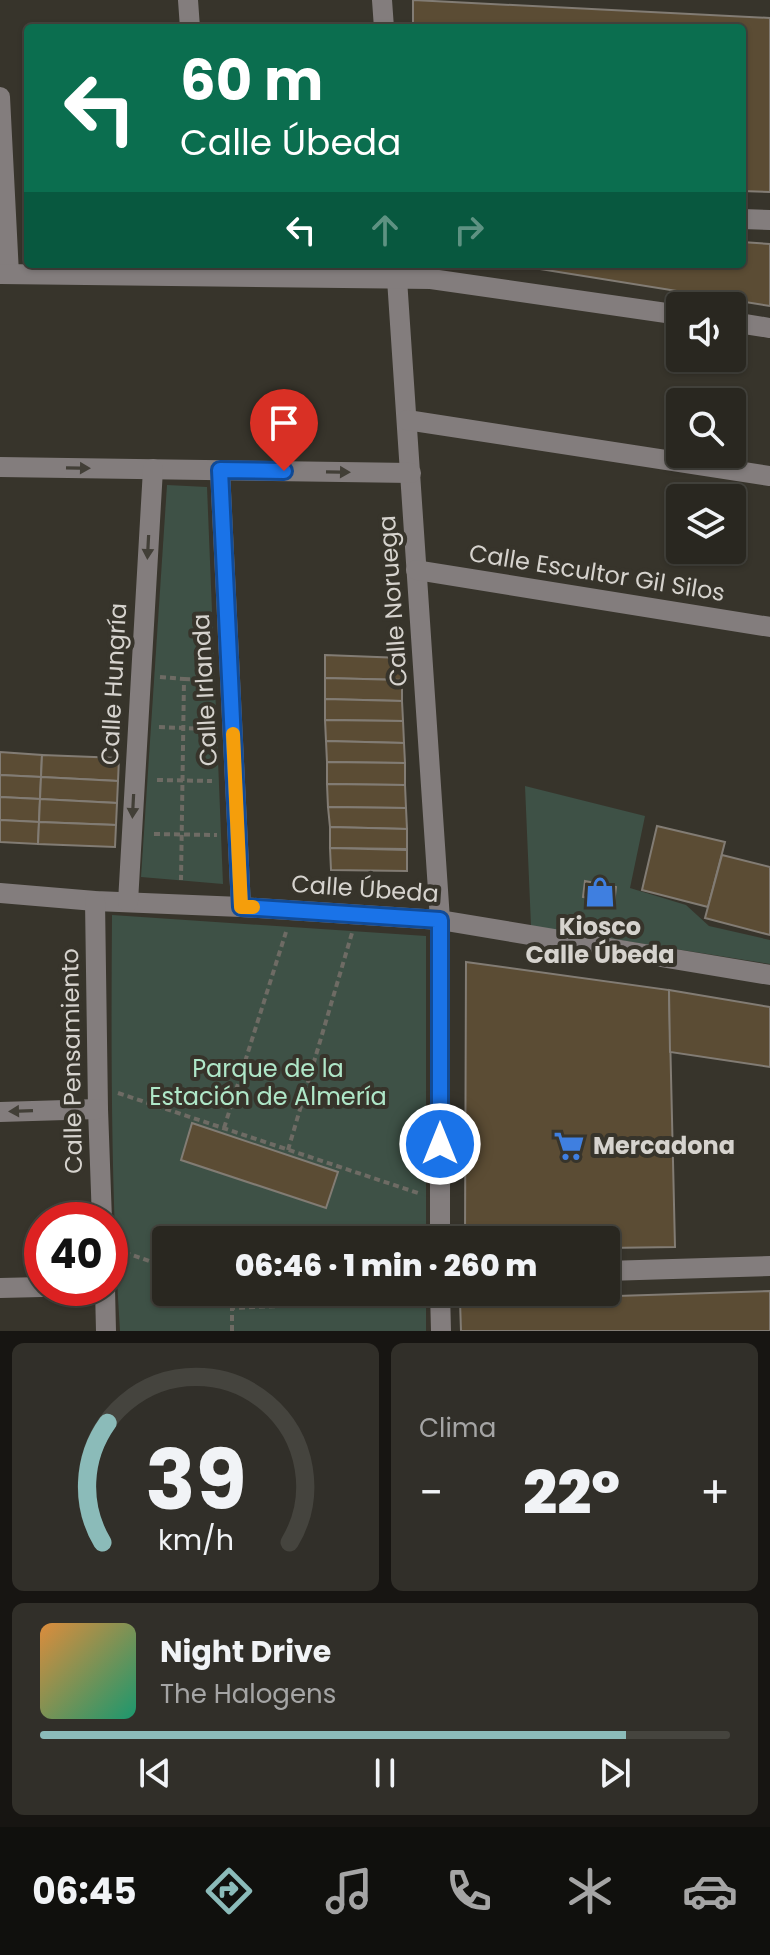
<!DOCTYPE html>
<html lang="es">
<meta charset="utf-8">
<style>
:root{--surface:#292720;--page:#312f29;--text:#f1f3f6;--muted:#a5a5a5;--line:#45443e;--accent:#8bbbb9}
body{margin:0;font-family:Poppins,sans-serif;background:var(--page);color:var(--text);height:100vh;display:flex;flex-direction:column;font-size:30px;white-space:nowrap}
*{box-sizing:border-box;margin:0}
p{font-size:26px;color:var(--muted)}
.icon{flex:none;width:44px;height:44px;fill:none;stroke:currentColor;stroke-width:2;stroke-linecap:round;stroke-linejoin:round}
.map{position:relative;height:1331px;overflow:hidden}
.side{display:flex;flex-direction:column;gap:12px;padding:12px;background:#171512;flex:1}
.side>*{flex:none}
.banner{position:absolute;left:24px;top:24px;width:722px;height:244px;border-radius:8px;box-shadow:0 2px 6px #0004,0 0 0 2px var(--line);background:#0b6e4f;color:#fff;overflow:hidden}
.buttons{position:absolute;left:666px;top:292px;display:grid;gap:16px}
.buttons a{display:grid;place-items:center;width:80px;height:80px;border-radius:8px;background:var(--surface);box-shadow:0 2px 6px #0004,0 0 0 2px var(--line);font-size:40px}
.speed{position:absolute;left:24px;top:1202px;display:flex;gap:16px;font-size:40px;font-weight:700;text-align:center}
.speed>*{display:grid;place-content:center;width:104px;height:104px;border-radius:50%;background:var(--surface);box-shadow:0 2px 6px #0004,0 0 0 2px var(--line);line-height:1}
.speed .limit{border:12px solid #d22;background:#fff;color:#111}
.pin{position:absolute;display:grid;place-items:center;width:68px;height:68px;color:#fff;margin:-82px -34px;border-radius:50% 50% 50% 0;rotate:-45deg;box-shadow:0 0 8px #0007}
.pin .icon{rotate:45deg}
.me{position:absolute;width:88px;margin:-44px;rotate:0deg;stroke-linejoin:round;filter:drop-shadow(0 0 6px #0008)}
.turn{display:flex;align-items:center;gap:28px;height:168px;padding:0 24px;font-size:36px}
.turn .icon{width:104px;height:104px;stroke-width:2.5}
.turn b{display:block;font-size:56px;line-height:68px}
.lanes{display:flex;align-items:center;height:76px;padding:0 24px;background:#0003;justify-content:center;gap:40px;direction:ltr}
.lanes .off{opacity:.35}
.big{font-size:60px;font-weight:800;line-height:1.1}
.side .widget{flex:1;display:flex;flex-direction:column;justify-content:center;gap:12px;min-width:0;padding:0 28px;border-radius:12px;background:var(--page)}
.side .dial{align-items:center;gap:0}
.dial svg{height:208px;overflow:visible;fill:none;stroke:var(--line);stroke-width:7;stroke-linecap:round;text-anchor:middle}
.dial text{fill:var(--text);stroke:none}
.song{display:flex;align-items:center;gap:24px}
.cover{width:96px;height:96px;border-radius:12px;background:linear-gradient(135deg,hsl(30 70% 55%),hsl(160 70% 35%))}
.played{height:8px;border-radius:4px;background:linear-gradient(90deg,var(--accent) 85%,var(--line) 85%)}
.keys{display:flex;justify-content:space-around;direction:ltr}
.heat{display:flex;justify-content:space-between;align-items:center;font-size:44px;direction:ltr}
.side .tiles{flex:1;display:grid;gap:12px;grid-template-columns:1fr 1fr}
.widget:last-child{grid-column:span 2}
.trip{position:absolute;left:152px;top:1226px;width:468px;height:80px;border-radius:8px;background:var(--surface);box-shadow:0 2px 6px #0004,0 0 0 2px var(--line);font-weight:800;line-height:80px;text-align:center}
.dock{display:flex;height:128px;justify-content:space-around;align-items:center;background:#10100d;color:var(--muted)}
.dock .icon{width:56px;height:56px}
.dock .active{color:var(--accent)}
.dock b{font-size:36px;color:var(--text)}
.map>svg:first-child{display:block}
.green{fill:#3e5146}
.building{fill:#5b4c34;stroke:#827c74;stroke-width:2}
.lines{fill:none;stroke-linecap:round;stroke-linejoin:round}
.path{stroke:#6e6b64;stroke-width:4;stroke-dasharray:6 4;stroke-linecap:butt}
.minor{stroke:#837d7d;stroke-width:20}
.oneway{fill:#423f37}
.route-casing{stroke:#114b97;stroke-width:20}
.route{stroke:#1a73e8;stroke-width:14}
.slow{stroke:#f59e0b;stroke-width:14}
.labels{text-anchor:middle;stroke-width:8;stroke-linejoin:round;paint-order:stroke}
.street-label{font-size:24px;fill:#d6d3ce;stroke:#37342b}
.poi-label{font-size:24px;font-weight:bold;fill:#d6d3ce;stroke:#37342b}
.park-label{font-size:24px;fill:#afe7c8;stroke:#37342b}
</style>
<div class="map">
<svg width="770" height="1331" viewBox="0 0 770 1331">
<rect width="100%" height="100%" fill="#37342b"/>
<!-- green -->
<g class="green">
<polygon points="167,485 207,487 223,884 141,877"/>
<polygon points="525,786 645,816 630,888 686,905 709,926 770,940 770,964 531,926"/>
<path d="M112,915L426,936V1240H166V1292H426V1331H120C111,1192 111,1054 112,915Z"/>
</g>
<!-- building -->
<g class="building">
<polygon points="413,0 770,18 770,192 742,191 742,28 413,28"/>
<polygon points="742,242 770,244 770,306 509,264 742,264"/>
<polygon points="325,655 402,658 402,680 325,678"/>
<polygon points="325,678 402,680 402,701 325,699"/>
<polygon points="325,699 402,701 403,721 325,720"/>
<polygon points="325,720 403,721 404,743 326,741"/>
<polygon points="326,741 404,743 405,763 327,762"/>
<polygon points="0,752 42,755 41,777 0,775"/>
<polygon points="42,755 119,758 118,781 41,777"/>
<polygon points="327,762 405,763 405,785 327,784"/>
<polygon points="0,775 41,777 40,799 0,797"/>
<polygon points="41,777 118,781 117,803 40,799"/>
<polygon points="327,784 405,785 406,808 328,807"/>
<polygon points="0,797 40,799 39,822 0,820"/>
<polygon points="40,799 117,803 116,825 39,822"/>
<polygon points="328,807 406,808 407,829 330,827"/>
<polygon points="0,820 39,822 38,844 0,842"/>
<polygon points="39,822 116,825 115,847 38,844"/>
<polygon points="657,826 725,842 708,907 642,890"/>
<polygon points="330,827 407,829 407,849 330,848"/>
<polygon points="330,848 407,850 407,871 331,870"/>
<polygon points="722,855 770,867 770,935 705,918"/>
<polygon points="585,881 616,887 614,904 583,897"/>
<polygon points="466,962 669,990 675,1247 606,1248 606,1240 465,1240"/>
<polygon points="669,990 770,1007 770,1067 670,1052"/>
<polygon points="192,1123 338,1172 326,1208 181,1160"/>
<polygon points="770,1291 770,1331 461,1331 460,1301"/>
</g>
<g class="lines">
<!-- path -->
<g class="path">
<polyline points="160,677 184,679 181,880"/>
<polyline points="184,679 209,680"/>
<polyline points="159,727 210,729"/>
<polyline points="157,780 212,781"/>
<polyline points="154,834 217,835"/>
<polyline points="118,1093 421,1194"/>
<polyline points="224,1128 286,932"/>
<polyline points="288,1150 352,933"/>
<polyline points="115,1249 166,1267"/>
<polyline points="240,1292 281,1306 418,1304"/>
<polyline points="232,1331 232,1308 279,1306"/>
</g>
<!-- minor -->
<g class="minor">
<polyline points="188,0 190,28"/>
<polyline points="382,0 384,28"/>
<polyline points="0,97 9,274"/>
<polyline points="742,219 770,220"/>
<polyline points="396,264 440,920 440,1240"/>
<polyline points="0,274 431,279 680,315"/>
<polyline points="732,322 770,328"/>
<polyline points="407,420 770,476"/>
<polyline points="0,467 411,473"/>
<polyline points="220,470 241,907"/>
<polyline points="416,570 770,627"/>
<polyline points="0,893 95,901 241,907 440,920 770,975"/>
<polyline points="95,901 98,1109 102,1220"/>
<polyline points="128,902 153,469"/>
<polyline points="0,1112 98,1109"/>
<polyline points="606,1271 770,1266"/>
<polyline points="0,1288 42,1287"/>
<polyline points="105,1288 106,1331"/>
<polyline points="440,1292 441,1331"/>
</g>
</g>
<!-- one-way arrows -->
<defs><path id="oneway-solid" d="M-6-.8H1V-3.2L6.5 0L1 3.2V.8H-6Z" transform="scale(2)"/></defs>
<g class="oneway">
<use href="#oneway-solid" transform="translate(78 468) rotate(1)"/>
<use href="#oneway-solid" transform="translate(338 472) rotate(1)"/>
<use href="#oneway-solid" transform="translate(148 547) rotate(93)"/>
<use href="#oneway-solid" transform="translate(133 806) rotate(93)"/>
<use href="#oneway-solid" transform="translate(21 1111) rotate(178)"/>
</g>
<g class="lines">
<!-- route casing -->
<g class="route-casing">
<polyline id="route" points="284,471 220,470 241,907 440,920 440,1144"/>
</g>
<!-- route -->
<use href="#route" class="route"/>
<!-- slow -->
<polyline class="slow" points="233,734 241,907 253,907"/>
</g>
<!-- icons -->
<defs>
<g id="shop-bare" transform="scale(2.4)"><path d="M-5-2.5h2.3a2.7 3.5 0 0 1 5.4 0H5L5.5 6h-11ZM-1.5-2.5h3a1.5 2.3 0 0 0-3 0Z" fill="#3f7fe0" stroke="#37342b" stroke-width="2.5" paint-order="stroke"/></g>
<g id="supermarket-bare" transform="scale(2.4)"><path d="M-6-5.5h2.5l.6 2H6L4.5 2H-2.5L-4.4-4H-6ZM-1.5 3.2a1.3 1.3 0 1 0 .1 0ZM3 3.2a1.3 1.3 0 1 0 .1 0Z" fill="#3f7fe0" stroke="#37342b" stroke-width="2.5" paint-order="stroke"/></g>
</defs>
<g fill-rule="evenodd">
<use href="#shop-bare" x="600" y="892"/>
<use href="#supermarket-bare" x="569" y="1146"/>
</g>
<g class="labels">
<!-- street labels -->
<g class="street-label">
<text transform="translate(597 573) rotate(9)" y="8">Calle Escultor Gil Silos</text>
<text transform="translate(393 601) rotate(-94)" y="8">Calle Noruega</text>
<text transform="translate(114 684) rotate(-87)" y="8">Calle Hungría</text>
<text transform="translate(205 690) rotate(-93)" y="8">Calle Irlanda</text>
<text transform="translate(365 889) rotate(4)" y="8">Calle Úbeda</text>
<text transform="translate(72 1061) rotate(-91)" y="8">Calle Pensamiento</text>
</g>
<!-- poi labels -->
<g class="poi-label">
<text x="600" y="935">Kiosco<tspan x="600" dy="28">Calle Úbeda</tspan></text>
<text x="593" y="1154" text-anchor="start">Mercadona</text>
</g>
<!-- park labels -->
<g class="park-label">
<text x="268" y="1077">Parque de la<tspan x="268" dy="28">Estación de Almería</tspan></text>
</g>
</g>
</svg>
<div class="buttons">
<a><svg class="icon" aria-label="sound" viewBox="0 0 24 24"><path d="M4 9h4l5-4v14l-5-4H4zM17 9q2 3 0 6"/></svg></a>
<a><svg class="icon" aria-label="search" viewBox="0 0 24 24"><circle cx="10" cy="10" r="6"/><path d="M15 15l6 6"/></svg></a>
<a><svg class="icon" aria-label="layers" viewBox="0 0 24 24"><path d="M12 4l9 5-9 5-9-5zM3 14l9 5 9-5"/></svg></a>
</div>
<div class="speed"><div class="limit">40</div></div>
<div class="pin" style="left:284px;top:471px;background:#d93025"><svg class="icon" aria-label="arrive" viewBox="0 0 24 24"><path d="M6 21V4h12l-3 4 3 4H6"/></svg></div>
<svg class="me" style="left:440px;top:1144px" viewBox="-20 -20 40 40"><circle r="17" fill="#1a73e8" stroke="#fff" stroke-width="3"/><path d="M0-11L8 9 0 5-8 9z" fill="#fff"/></svg>
<div class="trip">06:46 · 1 min · 260 m</div>
<div class="banner">
<div class="turn"><svg class="icon" aria-label="left" viewBox="0 0 24 24"><path d="M17 20v-9H6M10 6l-5 5 5 5"/></svg><div><b>60 m</b>Calle Úbeda</div></div>
<div class="lanes"><svg class="icon" aria-label="left" viewBox="0 0 24 24"><path d="M17 20v-9H6M10 6l-5 5 5 5"/></svg><svg class="icon off" aria-label="ahead" viewBox="0 0 24 24"><path d="M12 20V5M6 11l6-6 6 6"/></svg><svg class="icon off" aria-label="right" viewBox="0 0 24 24"><path d="M7 20v-9h11M14 6l5 5-5 5"/></svg></div>
</div>
</div>
<section class="side">
<div class="tiles">
<div class="widget dial"><svg viewBox="0 0 100 80">
<path d="M14 69A42 42 0 1 1 86 69"/>
<path d="M14 69A42 42 0 0 1 16 23" stroke="#8bbbb9"/>
<text x="50" y="56" font-size="32" font-weight="700">39</text>
<text x="50" y="72" font-size="11">km/h</text>
</svg></div>
<div class="widget"><p>Clima</p>
<div class="heat"><a>−</a><b class="big">22°</b><a>+</a></div>
</div>
<div class="widget">
<div class="song"><i class="cover"></i><div><b>Night Drive</b><p>The Halogens</p></div></div>
<div class="played"></div>
<div class="keys"><svg class="icon" aria-label="previous" viewBox="0 0 24 24"><path d="M18 5L8 12l10 7zM5 5v14"/></svg><svg class="icon" aria-label="pause" viewBox="0 0 24 24"><path d="M8 5v14M16 5v14"/></svg><svg class="icon" aria-label="next" viewBox="0 0 24 24"><path d="M6 5l10 7-10 7zM19 5v14"/></svg></div>
</div>
</div>
</section>
<nav class="dock">
<b>06:45</b>
<svg class="icon active" aria-label="directions" viewBox="0 0 24 24"><path d="M12 3l9 9-9 9-9-9zM9 14v-3h6M13 9l2 2-2 2"/></svg>
<svg class="icon" aria-label="music" viewBox="0 0 24 24"><path d="M9 18V5l10-2v13"/><circle cx="6" cy="18" r="3"/><circle cx="16" cy="16" r="3"/></svg>
<svg class="icon" aria-label="phone" viewBox="0 0 24 24"><path d="M5 4h4l2 5-3 2q2 4 5 5l2-3 5 2v4C11 20 4 13 5 4z"/></svg>
<svg class="icon" aria-label="climate" viewBox="0 0 24 24"><path d="M12 3v18M4 7l16 10M4 17L20 7"/></svg>
<svg class="icon" aria-label="car" viewBox="0 0 24 24"><path d="M5 17H2v-5l4-1 3-4h7l3 4 3 1v5h-3M9 17h6M6 11h13"/><circle cx="7" cy="17" r="2"/><circle cx="17" cy="17" r="2"/></svg>
</nav>
